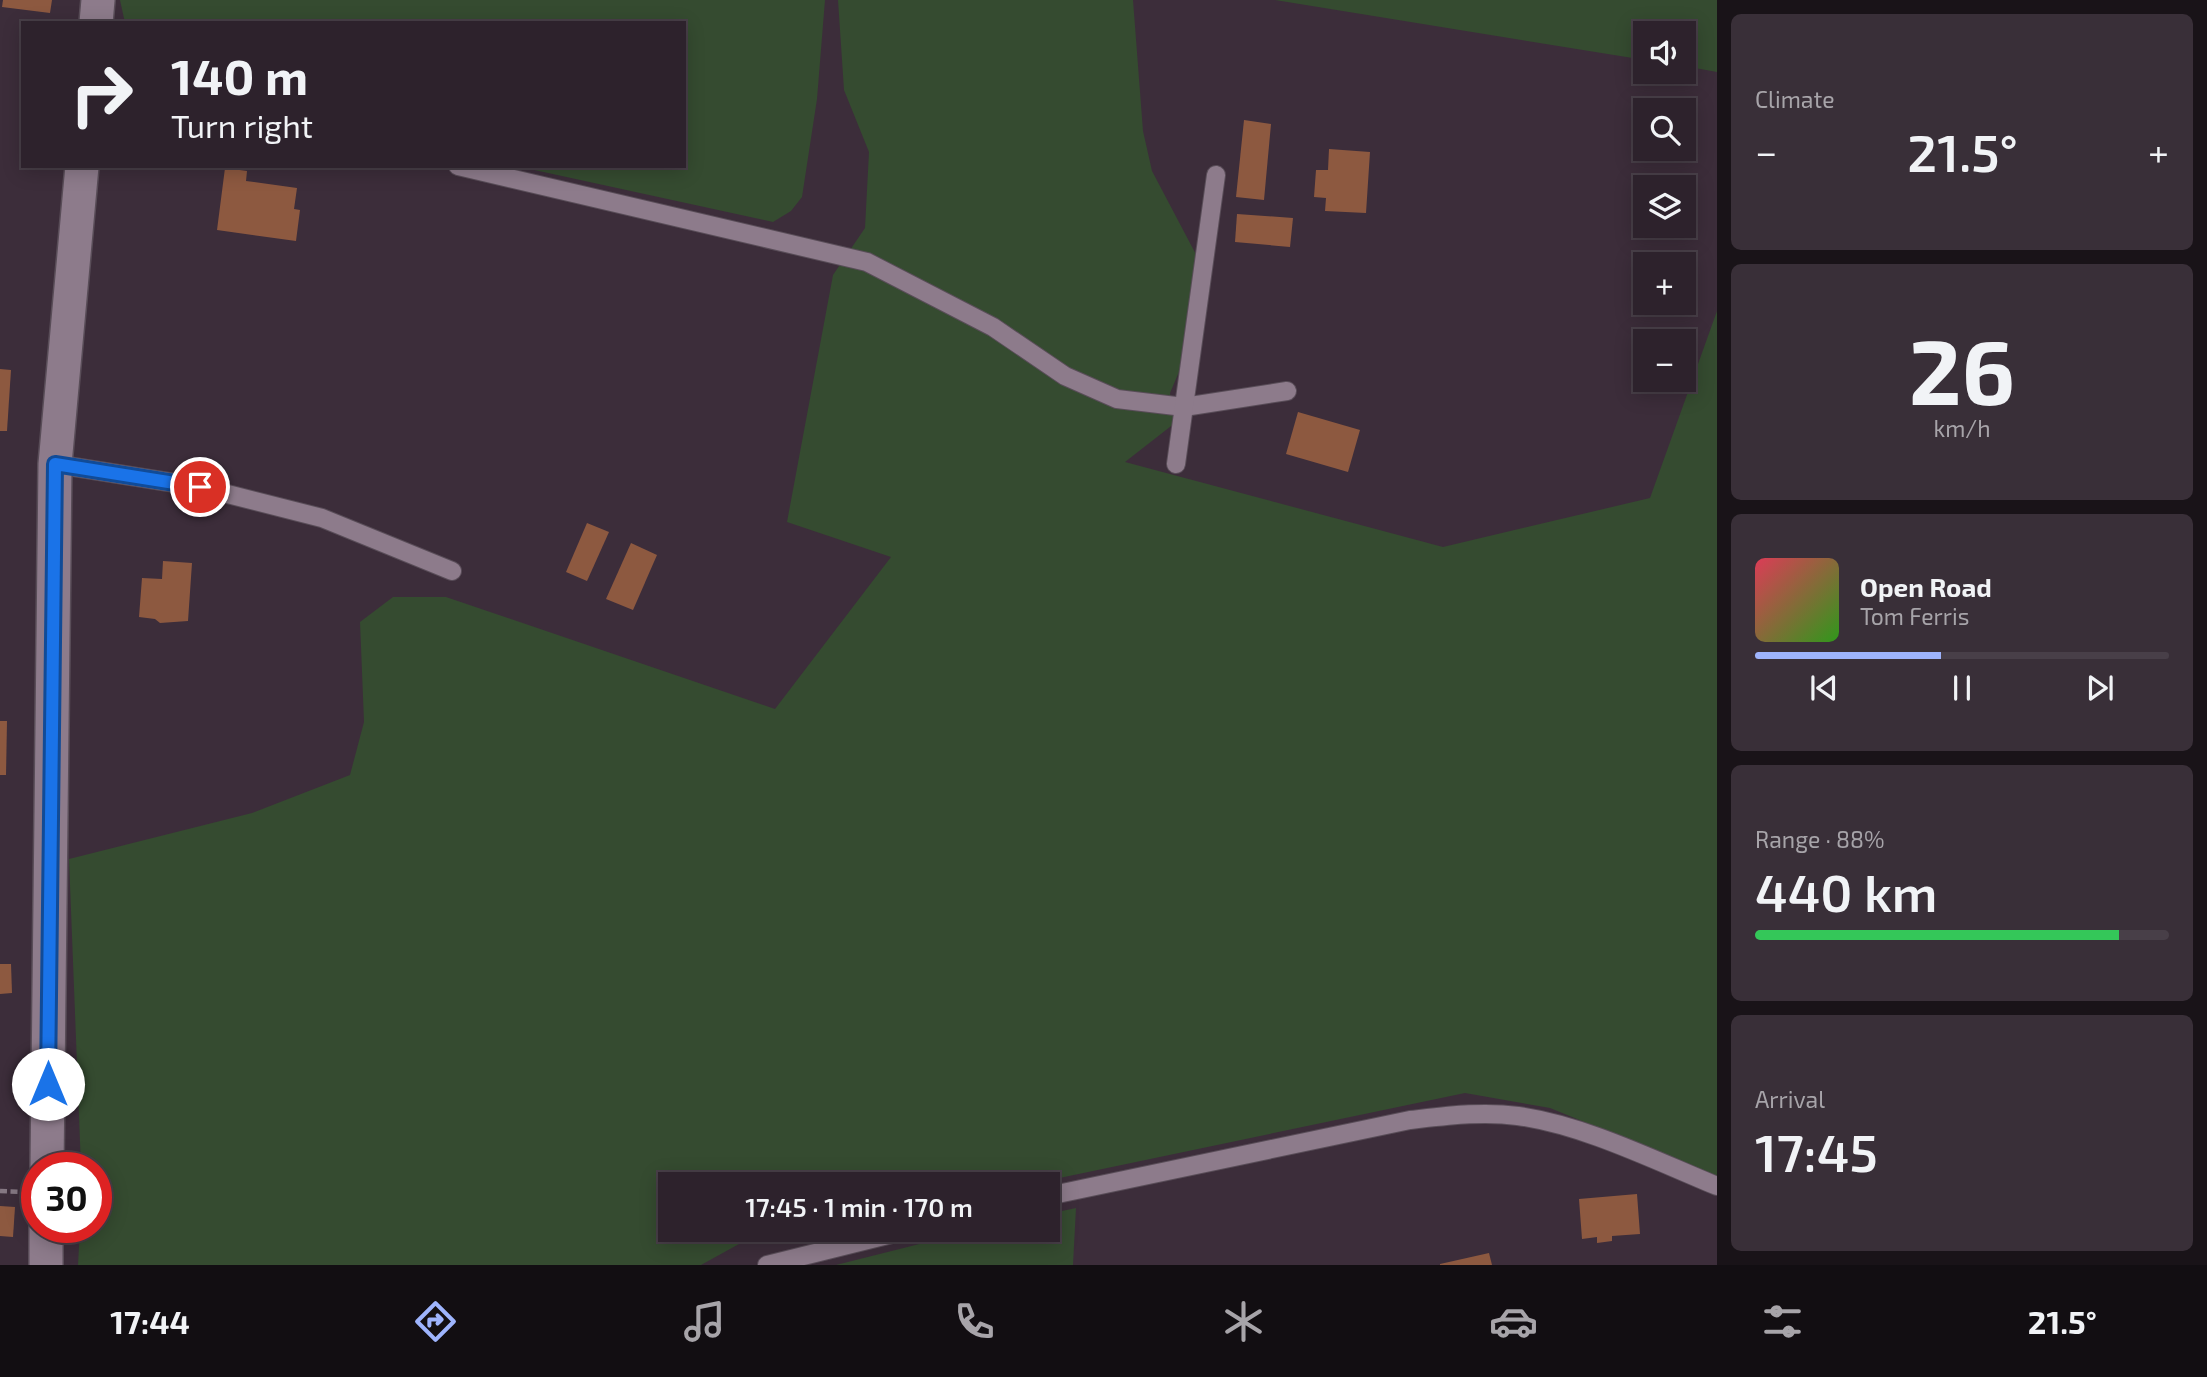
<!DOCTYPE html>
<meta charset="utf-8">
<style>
:root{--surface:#2d222c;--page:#392f38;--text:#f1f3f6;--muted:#a7a4a9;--line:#483f48;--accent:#9eb4fd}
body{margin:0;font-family:"Exo 2",sans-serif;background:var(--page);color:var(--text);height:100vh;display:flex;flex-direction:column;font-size:26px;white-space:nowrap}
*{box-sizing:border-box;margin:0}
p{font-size:23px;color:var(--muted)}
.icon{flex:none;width:38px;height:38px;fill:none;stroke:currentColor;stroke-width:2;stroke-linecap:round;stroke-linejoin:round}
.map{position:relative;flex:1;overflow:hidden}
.sheet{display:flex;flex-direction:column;gap:14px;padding:14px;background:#191318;width:490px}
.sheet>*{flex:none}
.banner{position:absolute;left:21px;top:21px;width:665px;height:147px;border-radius:0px;box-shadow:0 4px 18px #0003,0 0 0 2px var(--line);background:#2d222c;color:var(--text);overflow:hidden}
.tools{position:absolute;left:1633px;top:21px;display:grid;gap:14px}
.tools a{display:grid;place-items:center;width:63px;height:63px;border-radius:0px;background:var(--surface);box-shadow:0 4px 18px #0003,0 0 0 2px var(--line);font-size:35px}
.speed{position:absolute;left:21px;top:1152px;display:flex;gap:14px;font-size:35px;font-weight:700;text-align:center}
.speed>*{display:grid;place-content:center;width:91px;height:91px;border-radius:50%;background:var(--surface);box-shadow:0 4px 18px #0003,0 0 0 2px var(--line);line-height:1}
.speed .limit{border:10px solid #d22;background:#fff;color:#111}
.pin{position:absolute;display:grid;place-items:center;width:60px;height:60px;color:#fff;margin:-30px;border:4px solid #fff;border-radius:50%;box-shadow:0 2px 7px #0007}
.me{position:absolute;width:77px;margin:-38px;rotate:0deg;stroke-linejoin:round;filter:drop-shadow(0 0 5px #0008)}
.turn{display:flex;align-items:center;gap:24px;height:147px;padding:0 35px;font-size:32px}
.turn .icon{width:91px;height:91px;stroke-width:2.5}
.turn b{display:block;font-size:49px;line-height:60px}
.big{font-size:52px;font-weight:600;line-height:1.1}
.sheet .tile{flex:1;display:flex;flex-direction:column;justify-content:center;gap:10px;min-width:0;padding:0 24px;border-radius:10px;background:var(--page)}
.sheet .dial{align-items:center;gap:0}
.dial b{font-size:91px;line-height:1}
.song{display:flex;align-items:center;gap:21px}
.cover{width:84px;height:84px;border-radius:10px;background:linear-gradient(135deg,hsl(350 70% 55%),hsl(110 70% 35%))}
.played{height:7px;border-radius:4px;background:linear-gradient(90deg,var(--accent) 45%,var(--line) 45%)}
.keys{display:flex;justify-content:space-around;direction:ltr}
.heat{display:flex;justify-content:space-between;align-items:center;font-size:38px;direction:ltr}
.charge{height:10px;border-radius:5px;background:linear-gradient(90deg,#34c759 88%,var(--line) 0)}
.trip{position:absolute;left:658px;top:1172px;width:402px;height:70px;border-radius:0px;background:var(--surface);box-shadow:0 4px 18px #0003,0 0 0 2px var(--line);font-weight:600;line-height:70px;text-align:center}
.menu{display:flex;height:112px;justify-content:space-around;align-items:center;background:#120e12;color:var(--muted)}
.menu .icon{width:49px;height:49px}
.menu .selected{color:var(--accent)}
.menu b{font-size:32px;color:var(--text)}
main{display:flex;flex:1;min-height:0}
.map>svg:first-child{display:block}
.green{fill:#354b30}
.building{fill:#8d5940}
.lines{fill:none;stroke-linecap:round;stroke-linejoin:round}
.service-casing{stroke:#594d58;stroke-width:20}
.minor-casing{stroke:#594d58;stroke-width:36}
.path{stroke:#857883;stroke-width:4.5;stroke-dasharray:7 3.5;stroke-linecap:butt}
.service{stroke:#8d7b8b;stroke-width:18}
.minor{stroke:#8d7b8b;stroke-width:33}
.route-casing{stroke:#114b97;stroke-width:18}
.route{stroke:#1a73e8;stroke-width:12}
</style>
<main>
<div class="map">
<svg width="1717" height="1265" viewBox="0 0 1717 1265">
<rect width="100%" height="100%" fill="#3c2d3a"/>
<!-- green -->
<g class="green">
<polygon points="120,0 825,0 817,99 802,197 791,211 773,222 516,166 684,166 684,23 125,23"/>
<polygon points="838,0 1133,0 1143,131 1152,171 1200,262 1184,360 1170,393 1175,423 1125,462 1443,547 1650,498 1717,311 1717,1176 1550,1108 1465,1093 1026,1185 670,1185 670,1230 807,1230 739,1244 701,1265 78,1265 80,1227 96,1227 96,1167 81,1167 69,859 252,813 350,775 364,722 360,622 393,597 446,597 775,709 891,557 787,522 833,275 865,228 869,152 844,90"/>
<polygon points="1275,0 1717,0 1717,72 1684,66 1684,33 1645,33 1645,60"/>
<polygon points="1076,1208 1073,1265 836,1265 975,1230 1048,1230 1048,1214"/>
</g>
<!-- building -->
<g class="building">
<polygon points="3,0 52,0 50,13 2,7"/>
<polygon points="1244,120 1271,124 1264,200 1236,197"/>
<polygon points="1329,149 1370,152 1366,213 1325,211 1326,198 1314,197 1316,170 1328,170"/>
<polygon points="225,168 247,171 246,181 297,188 294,209 300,210 296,241 217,230"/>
<polygon points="1237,214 1293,218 1290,247 1235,242"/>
<polygon points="0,369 11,370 7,431 0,431"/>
<polygon points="1298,412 1360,430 1348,472 1286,454"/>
<polygon points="587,523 609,532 587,581 566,572"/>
<polygon points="631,543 657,555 633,610 606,599"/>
<polygon points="163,561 192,563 188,621 160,623 155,619 139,617 142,578 162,579"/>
<polygon points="0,721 7,721 6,775 0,775"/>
<polygon points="0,964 11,964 12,993 0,994"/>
<polygon points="1637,1194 1640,1234 1612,1236 1612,1241 1597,1243 1597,1237 1582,1239 1579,1199"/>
<polygon points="0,1206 15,1207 13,1237 0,1236"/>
<polygon points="1489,1253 1492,1265 1440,1265 1440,1264"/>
</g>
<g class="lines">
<!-- service casing -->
<g class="service-casing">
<g id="service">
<polyline points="458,166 867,262 993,327 1065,376 1117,399 1184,407 1287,391"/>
<polyline points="55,464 200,487 322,518 452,571"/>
<polyline points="1176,464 1216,175"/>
<path d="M1048,1196L1410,1120C1446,1116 1482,1111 1518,1116C1584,1125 1656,1161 1717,1186"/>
<polyline points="767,1265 908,1230"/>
</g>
</g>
<!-- minor casing -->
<g class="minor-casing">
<g id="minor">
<polyline points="96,23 98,0"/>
<polyline points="47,1167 55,464 82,166"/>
<polyline points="46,1265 46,1227"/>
</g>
</g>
<!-- path -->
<polyline class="path" points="0,1191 27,1192"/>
<!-- service -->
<use href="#service" class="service"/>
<!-- minor -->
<use href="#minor" class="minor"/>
</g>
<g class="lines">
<!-- route casing -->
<g class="route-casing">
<polyline id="route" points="48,1084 55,464 200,487"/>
</g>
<!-- route -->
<use href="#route" class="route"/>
</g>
</svg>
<div class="tools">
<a><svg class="icon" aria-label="sound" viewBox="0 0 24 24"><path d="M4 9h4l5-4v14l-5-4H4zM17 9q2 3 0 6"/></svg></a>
<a><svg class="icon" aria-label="search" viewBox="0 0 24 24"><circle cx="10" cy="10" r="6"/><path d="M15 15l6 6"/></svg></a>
<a><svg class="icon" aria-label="layers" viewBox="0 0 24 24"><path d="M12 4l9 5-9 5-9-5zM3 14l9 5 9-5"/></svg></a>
<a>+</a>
<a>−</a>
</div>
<div class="speed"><div class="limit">30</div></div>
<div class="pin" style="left:200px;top:487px;background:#d93025"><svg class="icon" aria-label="arrive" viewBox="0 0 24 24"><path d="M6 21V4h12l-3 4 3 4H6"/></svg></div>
<svg class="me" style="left:48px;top:1084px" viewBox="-20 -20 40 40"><circle r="19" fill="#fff"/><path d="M0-13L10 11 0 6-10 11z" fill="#1a73e8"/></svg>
<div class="trip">17:45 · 1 min · 170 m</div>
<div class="banner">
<div class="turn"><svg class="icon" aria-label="right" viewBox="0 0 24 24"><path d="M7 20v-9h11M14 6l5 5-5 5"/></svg><div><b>140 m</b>Turn right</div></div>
</div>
</div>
<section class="sheet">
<div class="tile"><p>Climate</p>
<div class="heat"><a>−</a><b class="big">21.5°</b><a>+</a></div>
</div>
<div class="tile dial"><b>26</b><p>km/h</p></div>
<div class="tile">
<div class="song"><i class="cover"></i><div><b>Open Road</b><p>Tom Ferris</p></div></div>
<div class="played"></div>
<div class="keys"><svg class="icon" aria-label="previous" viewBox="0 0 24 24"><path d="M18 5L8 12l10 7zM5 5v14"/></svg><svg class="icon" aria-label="pause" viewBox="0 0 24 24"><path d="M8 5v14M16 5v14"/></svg><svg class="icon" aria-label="next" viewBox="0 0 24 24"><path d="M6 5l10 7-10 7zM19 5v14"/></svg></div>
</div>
<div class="tile"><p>Range · 88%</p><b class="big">440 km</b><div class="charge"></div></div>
<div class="tile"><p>Arrival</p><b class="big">17:45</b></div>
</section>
</main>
<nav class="menu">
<b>17:44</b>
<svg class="icon selected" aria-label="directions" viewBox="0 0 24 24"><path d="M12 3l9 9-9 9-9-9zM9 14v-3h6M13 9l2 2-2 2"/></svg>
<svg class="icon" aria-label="music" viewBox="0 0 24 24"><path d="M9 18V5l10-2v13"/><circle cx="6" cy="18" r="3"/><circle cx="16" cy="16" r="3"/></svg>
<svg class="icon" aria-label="phone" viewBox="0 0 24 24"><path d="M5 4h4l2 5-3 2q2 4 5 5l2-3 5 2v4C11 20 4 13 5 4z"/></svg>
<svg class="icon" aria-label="climate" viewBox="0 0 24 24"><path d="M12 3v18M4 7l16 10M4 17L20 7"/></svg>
<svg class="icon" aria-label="car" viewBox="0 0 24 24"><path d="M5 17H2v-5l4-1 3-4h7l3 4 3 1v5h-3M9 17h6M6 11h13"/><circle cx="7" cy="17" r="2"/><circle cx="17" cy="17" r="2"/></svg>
<svg class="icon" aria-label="filters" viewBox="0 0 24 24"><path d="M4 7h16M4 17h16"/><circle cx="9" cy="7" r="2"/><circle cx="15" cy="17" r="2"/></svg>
<b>21.5°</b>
</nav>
